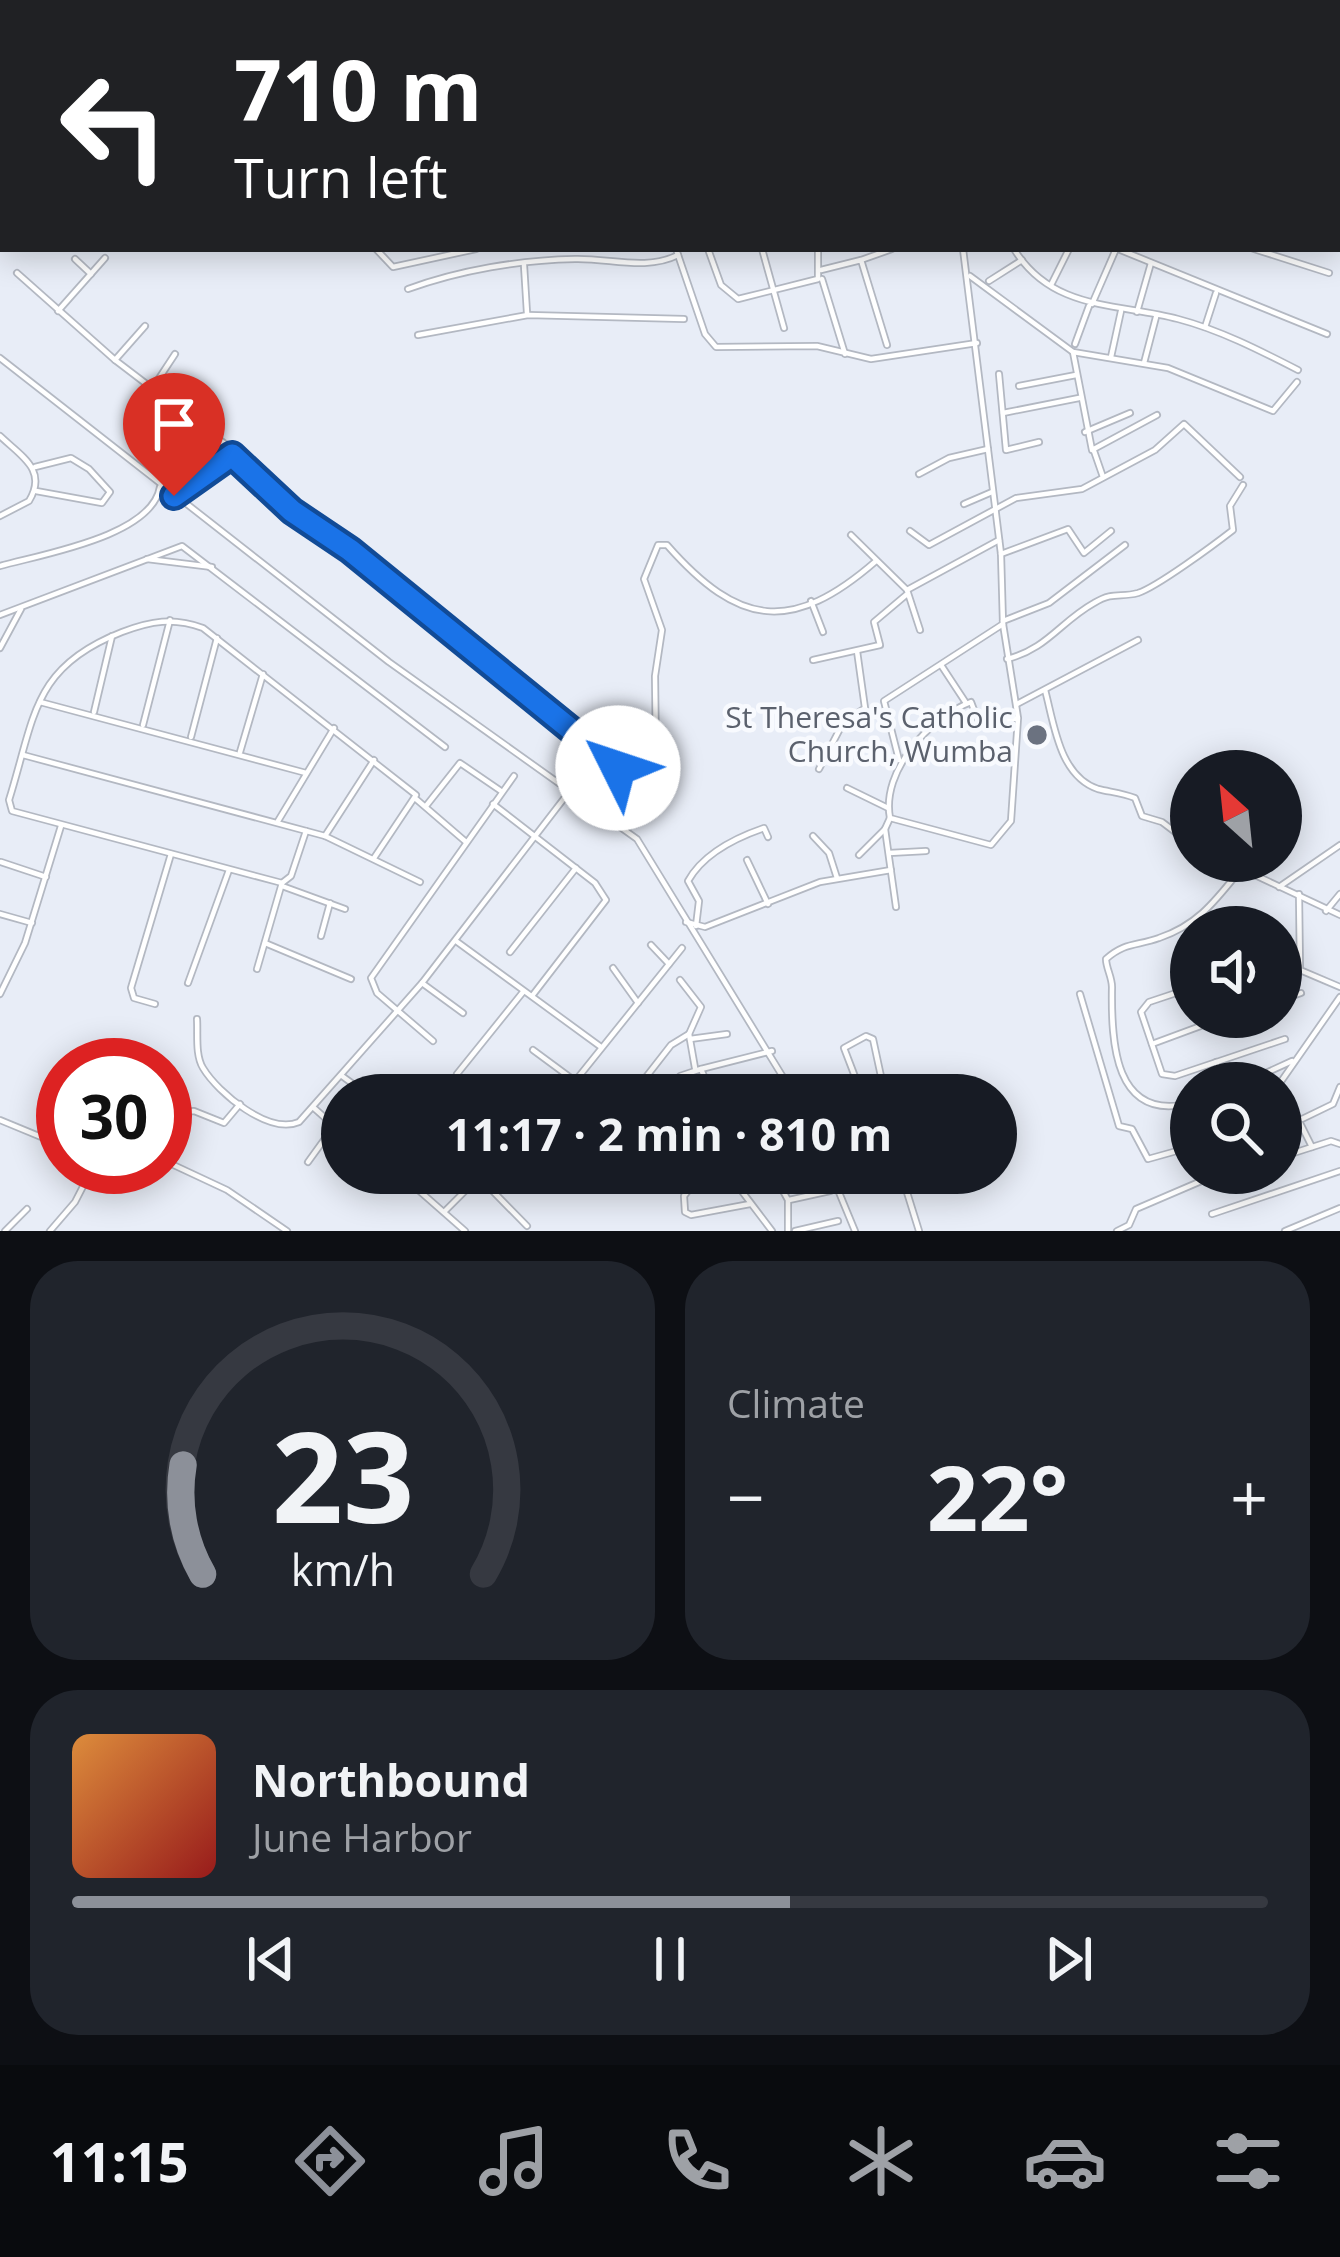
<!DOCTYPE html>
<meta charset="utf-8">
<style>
:root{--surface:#171b24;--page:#20242c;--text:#f1f3f6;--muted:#9ea1a6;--line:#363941;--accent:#8c9099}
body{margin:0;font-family:"Open Sans",sans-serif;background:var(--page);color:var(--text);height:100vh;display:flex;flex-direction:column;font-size:45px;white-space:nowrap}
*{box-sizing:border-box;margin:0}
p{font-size:39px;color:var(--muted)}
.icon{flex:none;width:66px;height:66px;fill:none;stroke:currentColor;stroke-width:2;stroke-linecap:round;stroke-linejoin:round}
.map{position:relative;height:1231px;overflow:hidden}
.drawer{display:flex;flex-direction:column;gap:30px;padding:30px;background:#0d0f14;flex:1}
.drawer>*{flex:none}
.banner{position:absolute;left:0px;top:0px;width:1341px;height:252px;box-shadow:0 6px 30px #0003;background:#202124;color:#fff;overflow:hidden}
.needle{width:78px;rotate:333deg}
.fabs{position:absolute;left:1170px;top:750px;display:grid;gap:24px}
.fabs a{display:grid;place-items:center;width:132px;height:132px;border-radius:50%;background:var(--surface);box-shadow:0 6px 30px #0003;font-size:60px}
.speed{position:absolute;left:36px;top:1038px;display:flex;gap:24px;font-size:60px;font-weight:700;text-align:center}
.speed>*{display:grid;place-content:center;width:156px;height:156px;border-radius:50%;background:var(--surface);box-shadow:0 6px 30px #0003;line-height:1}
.speed .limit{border:18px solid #d22;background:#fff;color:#111}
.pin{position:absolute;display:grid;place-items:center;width:102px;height:102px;color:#fff;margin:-123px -51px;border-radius:50% 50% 50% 0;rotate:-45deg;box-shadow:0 0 12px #0007}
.pin .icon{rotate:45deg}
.me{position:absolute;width:132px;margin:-66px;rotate:311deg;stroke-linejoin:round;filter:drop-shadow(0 0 9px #0008)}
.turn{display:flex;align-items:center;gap:42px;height:252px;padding:0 36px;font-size:54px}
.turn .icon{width:156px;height:156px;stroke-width:2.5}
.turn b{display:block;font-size:84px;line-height:102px}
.big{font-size:90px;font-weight:700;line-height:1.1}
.drawer .card{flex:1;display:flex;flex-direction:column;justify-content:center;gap:18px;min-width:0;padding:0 42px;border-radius:48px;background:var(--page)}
.drawer .dial{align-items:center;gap:0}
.dial svg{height:312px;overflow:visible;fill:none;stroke:var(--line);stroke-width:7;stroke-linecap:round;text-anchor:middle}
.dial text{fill:var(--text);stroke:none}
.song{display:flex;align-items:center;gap:36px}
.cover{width:144px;height:144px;border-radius:18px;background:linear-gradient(135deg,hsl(30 70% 55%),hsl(0 70% 35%))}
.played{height:12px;border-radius:6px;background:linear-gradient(90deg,var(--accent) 60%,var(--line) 60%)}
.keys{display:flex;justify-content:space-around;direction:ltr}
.heat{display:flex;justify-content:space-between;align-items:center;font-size:66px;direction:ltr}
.drawer .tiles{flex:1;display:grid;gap:30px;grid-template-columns:1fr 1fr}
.card:last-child{grid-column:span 2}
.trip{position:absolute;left:321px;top:1074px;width:696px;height:120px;border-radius:60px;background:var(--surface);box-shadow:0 6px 30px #0003;font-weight:700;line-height:120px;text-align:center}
.menu{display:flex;height:192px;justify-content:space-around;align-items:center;background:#090b0e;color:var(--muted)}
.menu .icon{width:84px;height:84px}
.menu .on{color:var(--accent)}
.menu b{font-size:54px;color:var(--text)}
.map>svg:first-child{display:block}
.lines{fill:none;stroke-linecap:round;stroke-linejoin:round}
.minor-casing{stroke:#b3b8c2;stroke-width:8}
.minor{stroke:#fff;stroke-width:4.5}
.route-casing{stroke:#114b97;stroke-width:30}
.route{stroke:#1a73e8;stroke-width:21}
.worship-dot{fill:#6b7280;stroke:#f8fafe;stroke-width:4.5}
.labels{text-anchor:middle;stroke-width:9;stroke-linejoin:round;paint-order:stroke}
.worship-label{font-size:30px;fill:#5b616d;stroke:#f8fafe;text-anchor:end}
</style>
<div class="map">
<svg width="1340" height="1231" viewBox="0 0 1340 1231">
<rect width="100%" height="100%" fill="#e8edf7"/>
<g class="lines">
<!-- minor casing -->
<g class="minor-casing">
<g id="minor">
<polyline points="465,0 466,3"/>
<polyline points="524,0 524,3"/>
<polyline points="551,0 552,3"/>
<polyline points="593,0 593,3"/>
<polyline points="698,0 699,3"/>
<polyline points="743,0 744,3"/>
<polyline points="782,0 783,3"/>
<polyline points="816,0 817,3"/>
<polyline points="881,0 883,3"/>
<polyline points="930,0 932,3"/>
<polyline points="937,0 938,3"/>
<polyline points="155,3 168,0"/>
<polyline points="251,3 266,0"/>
<polyline points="319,3 321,0"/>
<polyline points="411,3 422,0"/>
<polyline points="566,3 576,0"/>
<polyline points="1095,3 1097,0"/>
<polyline points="0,48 3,48"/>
<polyline points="0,102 3,114"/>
<polyline points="0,123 3,122"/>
<polyline points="0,184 3,183"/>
<polyline points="0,221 3,221"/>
<polyline points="376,249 393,267 476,249"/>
<polyline points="676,249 705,334 716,347 817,346 871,359 977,343"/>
<polyline points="708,249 721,285 738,299 818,279 818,249"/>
<polyline points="762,249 784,328"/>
<path d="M963,249L1001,554L1003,624L1018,718L1011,821L991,845L890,818C881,771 929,718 971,702L980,726L1018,718"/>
<path d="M1014,249C1052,311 1118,303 1178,319C1220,330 1259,350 1298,370"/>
<polyline points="1118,249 1327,334"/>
<polyline points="1254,249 1329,273"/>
<polyline points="75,259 91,274"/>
<polyline points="861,260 892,249"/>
<polyline points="524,265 527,313"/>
<polyline points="821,270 861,260 887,345"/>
<polyline points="17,273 115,360 233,450 176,498"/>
<polyline points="970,276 1073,352 1168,368 1273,411 1297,382"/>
<polyline points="822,279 845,354"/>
<polyline points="989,281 1022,260"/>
<polyline points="1051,285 1069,249"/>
<path d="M408,289C460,270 520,260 575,259C610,258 646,271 678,255"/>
<polyline points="1092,304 1116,249"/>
<polyline points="58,311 105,258"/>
<polyline points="1137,312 1151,263"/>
<polyline points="1205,327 1216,293"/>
<polyline points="418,335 528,315 684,319"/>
<polyline points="1075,344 1089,306"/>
<polyline points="1073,352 1092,450 1157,415"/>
<polyline points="1111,357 1121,311"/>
<polyline points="0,358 389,662 637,839 794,1095"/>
<polyline points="115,360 145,326"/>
<polyline points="1144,363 1156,317"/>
<polyline points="999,374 1006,450 1039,442"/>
<polyline points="1019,386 1076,375"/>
<polyline points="152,389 175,354"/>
<polyline points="1003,413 1079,398"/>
<polyline points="1085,432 1130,413"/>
<path d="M0,436C21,456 48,470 29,501L0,516"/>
<polyline points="1094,451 1103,477"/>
<path d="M232,455L292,511L629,774L645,769L656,753L655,676L662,630L644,579L658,545H667C739,627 792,634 876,561"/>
<polyline points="35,467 71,458 89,469 110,492 102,503 36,491"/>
<polyline points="919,474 949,458 988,449"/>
<polyline points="964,504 992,492"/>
<polyline points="910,531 929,545 1016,498 1082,489 1155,450 1184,424 1240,477"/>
<polyline points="851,535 907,590"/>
<polyline points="1001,554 1068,529 1084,553 1111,531"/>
<polyline points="147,559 212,567"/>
<path d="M0,566C43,554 152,536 160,487"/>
<polyline points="811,601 823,632"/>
<polyline points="0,615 182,546 445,747"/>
<polyline points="1003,621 1049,603 1125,545"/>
<polyline points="920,630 907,590 999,540"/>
<polyline points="0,648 21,609"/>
<path d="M1007,659C1047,649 1060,622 1094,603C1114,591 1120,598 1138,593C1157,587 1215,544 1233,530L1230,506L1243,485"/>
<polyline points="813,660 880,645 874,622 906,595"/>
<polyline points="941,665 966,703"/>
<path d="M1045,690C1054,723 1059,776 1098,789C1110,792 1122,793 1135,798L1142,816L1162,822L1191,844"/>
<polyline points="40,702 306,773"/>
<polyline points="1017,704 1138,640"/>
<polyline points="94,712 112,636"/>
<polyline points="143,725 170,620"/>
<polyline points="191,737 217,638"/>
<polyline points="240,752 263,674"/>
<polyline points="23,755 325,836 420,882"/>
<polyline points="899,760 884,701 1003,624"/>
<polyline points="819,769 843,723 865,708 857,651"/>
<polyline points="847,788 888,808"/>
<polyline points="416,799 466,842"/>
<polyline points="493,804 595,883 606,900 532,996"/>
<polyline points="426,806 460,763 501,791"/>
<polyline points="596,809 618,768"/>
<polyline points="890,818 885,829 896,907"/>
<polyline points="278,821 334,728"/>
<polyline points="325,836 374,760"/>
<polyline points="813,836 829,853 837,878"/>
<polyline points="889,853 926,851"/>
<polyline points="859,855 885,829"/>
<polyline points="747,860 768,904"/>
<polyline points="1225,861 1340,915"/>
<polyline points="1,862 46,877"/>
<path d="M282,883L12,811L9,800C35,717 32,667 122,632C151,621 173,617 203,628L416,795L374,858"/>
<polyline points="282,886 345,909"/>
<polyline points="1279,887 1340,845"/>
<polyline points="1299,894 1300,970 1340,987"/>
<polyline points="1326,911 1340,894"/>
<polyline points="0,914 32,923"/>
<polyline points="686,922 705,927 820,882 891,870"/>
<path d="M696,926L699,901L688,881C703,854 735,838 764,828L768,837"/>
<polyline points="321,936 330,903"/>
<polyline points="456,941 601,1047"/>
<polyline points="265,943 351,979"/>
<polyline points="651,945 669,964"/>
<polyline points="510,952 576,868"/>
<polyline points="613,968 638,1003"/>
<polyline points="257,969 282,883 291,876 306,831"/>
<polyline points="680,980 701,1007 689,1034 695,1068"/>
<polyline points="188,983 229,870"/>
<polyline points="422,983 463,1013"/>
<polyline points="1191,988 1149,1002 1141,1012 1162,1074 1175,1076 1285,1039"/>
<polyline points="0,994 25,943 61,826"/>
<polyline points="1080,994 1119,1126 1132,1129 1148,1159 1191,1147"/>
<polyline points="1281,1000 1301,993"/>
<polyline points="155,1004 134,998 131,988 171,854"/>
<path d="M197,1019C198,1034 195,1055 203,1068C218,1093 269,1135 299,1122L422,983L569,792"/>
<polyline points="690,1039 727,1034"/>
<polyline points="433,1041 377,993 371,978 514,776"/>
<polyline points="1152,1044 1225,1017"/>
<polyline points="533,1050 575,1081"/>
<polyline points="1216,1062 1224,1083"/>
<polyline points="701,1069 772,1051"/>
<polyline points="457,1074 523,992"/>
<polyline points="342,1076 368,1095"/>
<polyline points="643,1080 660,1095"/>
<polyline points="1244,1083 1292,1061"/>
<polyline points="1280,1083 1340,997"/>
<polyline points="1281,1085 1312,1147"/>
<polyline points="511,1087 520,1095"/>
<polyline points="564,1095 682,948"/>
<polyline points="632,1095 671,1045 689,1034"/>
<polyline points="678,1095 680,1076 701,1069 712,1095"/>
<polyline points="752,1095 780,1090"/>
<polyline points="862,1095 844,1048 866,1036 873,1039 885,1095"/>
<path d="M1191,1103C1114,1123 1111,1042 1112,987C1112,977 1106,968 1106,959C1125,942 1137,946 1159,938C1198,925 1216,900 1241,869"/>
<polyline points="314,1108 342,1133"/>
<polyline points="175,1112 194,1111 224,1123 240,1104"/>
<polyline points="1302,1119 1333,1104 1340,1087"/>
<polyline points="0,1120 63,1146"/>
<polyline points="1281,1157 1331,1141 1340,1144"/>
<polyline points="165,1161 227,1190 287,1231"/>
<polyline points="308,1162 334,1126"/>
<polyline points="399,1173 465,1231"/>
<polyline points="475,1173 527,1226"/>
<polyline points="702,1173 684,1196 685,1212 691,1215 750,1204"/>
<polyline points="728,1173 772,1231"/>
<polyline points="773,1173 788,1200 788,1231"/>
<polyline points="831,1173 855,1231"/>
<polyline points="901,1173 919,1231"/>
<polyline points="789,1200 830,1191"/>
<polyline points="445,1211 483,1173"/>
<polyline points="1212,1214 1340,1171"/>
<polyline points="5,1231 27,1209"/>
<polyline points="50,1231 75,1202 93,1167"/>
<polyline points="795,1231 838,1221"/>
<polyline points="1117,1231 1129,1225 1136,1209 1220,1173"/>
<polyline points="1285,1231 1340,1208"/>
</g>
</g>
<!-- minor -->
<use href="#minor" class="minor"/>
</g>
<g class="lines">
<!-- route casing -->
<g class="route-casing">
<polyline id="route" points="174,496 232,455 292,511 350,550 618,768"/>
</g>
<!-- route -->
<use href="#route" class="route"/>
</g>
<!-- markers -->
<circle class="worship-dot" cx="1037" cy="735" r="12"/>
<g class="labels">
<!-- worship labels -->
<g class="worship-label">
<text x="1013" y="728">St Theresa's Catholic<tspan x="1013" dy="34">Church, Wumba</tspan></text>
</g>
</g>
</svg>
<div class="fabs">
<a><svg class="needle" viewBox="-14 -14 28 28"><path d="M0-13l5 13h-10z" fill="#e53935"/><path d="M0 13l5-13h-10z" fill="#9ea1a6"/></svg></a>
<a><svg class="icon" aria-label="sound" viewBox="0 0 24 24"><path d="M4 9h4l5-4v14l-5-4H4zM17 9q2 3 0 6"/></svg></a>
<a><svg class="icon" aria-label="search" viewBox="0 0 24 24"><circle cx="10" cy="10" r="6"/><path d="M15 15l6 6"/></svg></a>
</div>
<div class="speed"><div class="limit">30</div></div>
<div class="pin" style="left:174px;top:496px;background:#d93025"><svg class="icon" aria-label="arrive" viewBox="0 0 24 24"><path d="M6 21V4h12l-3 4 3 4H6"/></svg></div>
<svg class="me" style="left:618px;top:768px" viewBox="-20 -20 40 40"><circle r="19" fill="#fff"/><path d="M0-13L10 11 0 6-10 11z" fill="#1a73e8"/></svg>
<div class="trip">11:17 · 2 min · 810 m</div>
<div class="banner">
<div class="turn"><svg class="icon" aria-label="left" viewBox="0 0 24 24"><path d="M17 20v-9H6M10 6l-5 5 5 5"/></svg><div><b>710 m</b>Turn left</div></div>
</div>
</div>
<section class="drawer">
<div class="tiles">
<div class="card dial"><svg viewBox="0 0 100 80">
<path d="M14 69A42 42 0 1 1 86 69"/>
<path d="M14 69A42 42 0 0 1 9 41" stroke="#8c9099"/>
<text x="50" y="56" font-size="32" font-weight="700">23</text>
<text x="50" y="72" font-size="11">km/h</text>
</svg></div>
<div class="card"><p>Climate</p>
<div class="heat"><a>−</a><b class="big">22°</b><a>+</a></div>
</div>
<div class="card">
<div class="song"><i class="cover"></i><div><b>Northbound</b><p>June Harbor</p></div></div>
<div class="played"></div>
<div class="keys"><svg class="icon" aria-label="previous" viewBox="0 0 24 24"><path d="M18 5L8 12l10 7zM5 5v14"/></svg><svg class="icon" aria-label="pause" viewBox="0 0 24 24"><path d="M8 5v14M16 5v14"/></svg><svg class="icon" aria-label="next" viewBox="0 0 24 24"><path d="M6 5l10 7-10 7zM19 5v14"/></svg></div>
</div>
</div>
</section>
<nav class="menu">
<b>11:15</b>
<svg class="icon on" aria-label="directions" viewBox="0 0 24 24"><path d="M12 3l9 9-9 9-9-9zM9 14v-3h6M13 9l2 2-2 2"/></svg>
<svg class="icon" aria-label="music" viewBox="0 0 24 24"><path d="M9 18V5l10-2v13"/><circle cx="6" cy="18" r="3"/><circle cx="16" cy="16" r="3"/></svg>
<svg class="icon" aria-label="phone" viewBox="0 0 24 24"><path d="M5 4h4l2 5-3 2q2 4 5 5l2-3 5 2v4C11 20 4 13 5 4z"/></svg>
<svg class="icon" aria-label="climate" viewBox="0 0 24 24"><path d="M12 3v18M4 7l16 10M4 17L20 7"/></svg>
<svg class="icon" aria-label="car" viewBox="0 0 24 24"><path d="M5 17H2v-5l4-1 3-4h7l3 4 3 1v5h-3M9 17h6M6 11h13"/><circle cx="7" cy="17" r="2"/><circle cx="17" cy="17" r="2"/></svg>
<svg class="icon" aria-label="filters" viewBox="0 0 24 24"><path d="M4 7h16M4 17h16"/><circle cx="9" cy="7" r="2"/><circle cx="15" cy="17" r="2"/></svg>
</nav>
